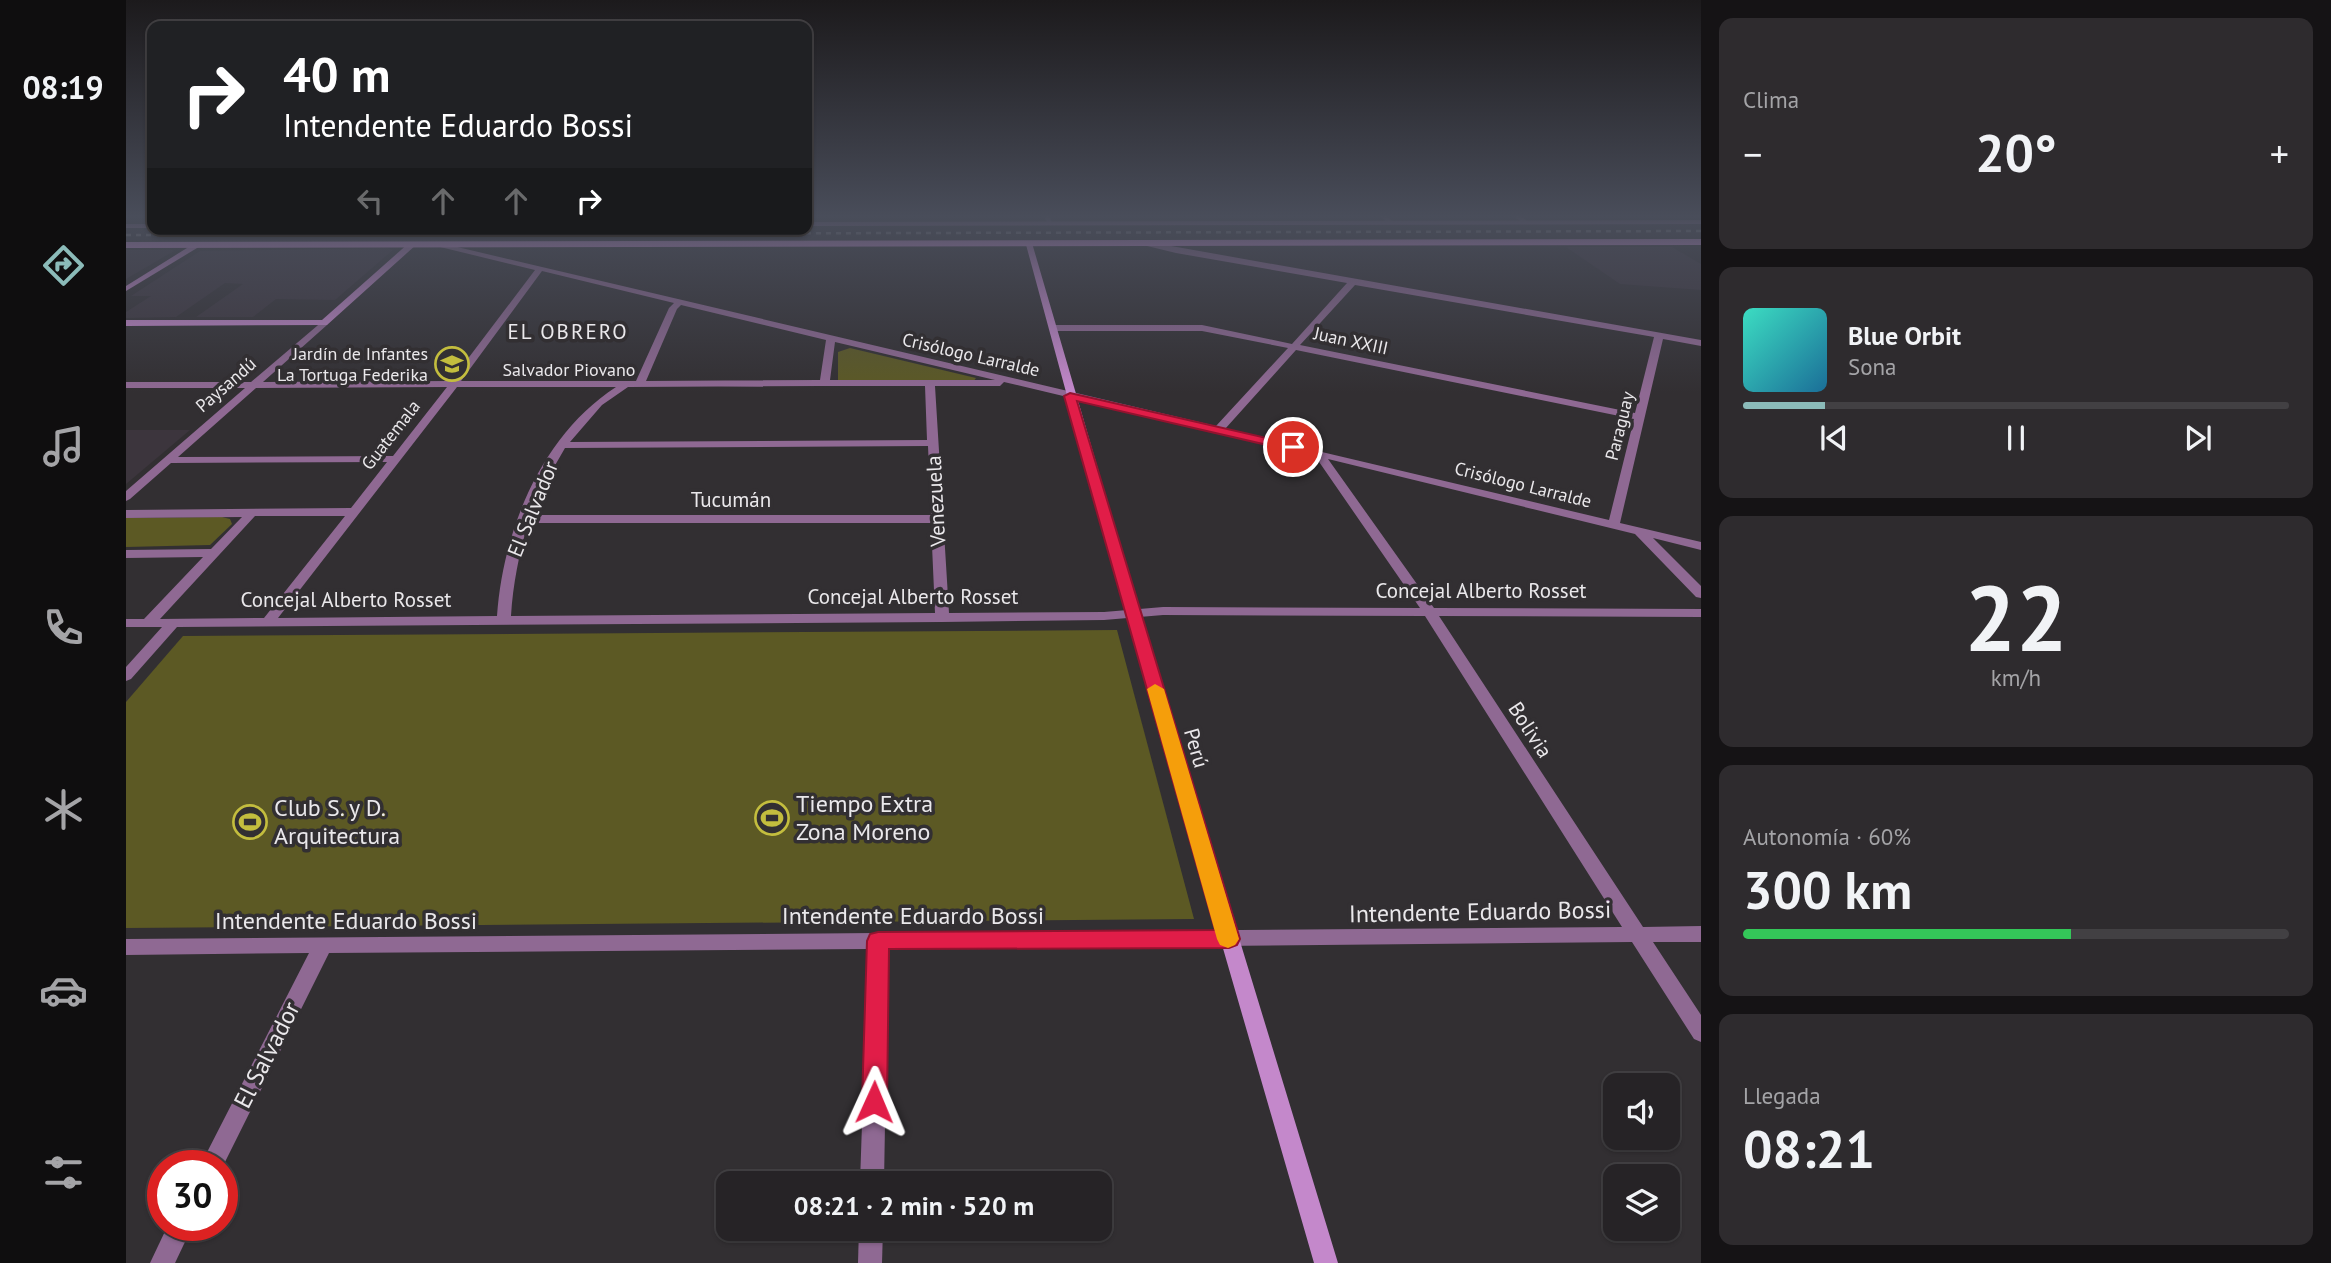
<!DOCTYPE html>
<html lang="es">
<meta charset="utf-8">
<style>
:root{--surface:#262326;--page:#2e2b2e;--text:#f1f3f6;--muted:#a4a4a7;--line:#424043;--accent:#8bbbb9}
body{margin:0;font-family:"PT Sans",sans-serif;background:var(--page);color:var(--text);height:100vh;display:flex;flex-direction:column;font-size:26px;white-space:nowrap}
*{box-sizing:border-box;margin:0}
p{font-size:23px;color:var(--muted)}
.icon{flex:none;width:38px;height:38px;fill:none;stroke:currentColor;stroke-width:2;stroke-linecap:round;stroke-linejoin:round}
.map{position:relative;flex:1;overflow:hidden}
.details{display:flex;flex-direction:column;gap:18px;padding:18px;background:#151315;width:630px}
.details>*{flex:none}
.hud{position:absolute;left:21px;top:21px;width:665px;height:214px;border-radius:14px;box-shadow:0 2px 5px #0004,0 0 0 2px var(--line);background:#202124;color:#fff;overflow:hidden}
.controls{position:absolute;left:1477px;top:1073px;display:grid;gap:14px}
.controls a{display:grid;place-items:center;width:77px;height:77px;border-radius:14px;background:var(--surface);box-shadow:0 2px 5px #0004,0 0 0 2px var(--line);font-size:35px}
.speed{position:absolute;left:21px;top:1150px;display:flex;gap:14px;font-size:35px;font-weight:700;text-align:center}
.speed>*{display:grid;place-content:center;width:91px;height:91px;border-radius:50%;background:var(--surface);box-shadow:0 2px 5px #0004,0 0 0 2px var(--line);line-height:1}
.speed .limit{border:10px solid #d22;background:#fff;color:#111}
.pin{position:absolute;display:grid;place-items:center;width:60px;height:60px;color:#fff;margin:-30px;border:4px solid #fff;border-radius:50%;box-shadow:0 2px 7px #0007}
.me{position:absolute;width:77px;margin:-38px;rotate:1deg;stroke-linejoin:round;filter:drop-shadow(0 0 5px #0008)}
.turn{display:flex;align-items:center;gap:24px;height:147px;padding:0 21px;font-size:32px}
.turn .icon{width:91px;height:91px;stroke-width:2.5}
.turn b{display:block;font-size:49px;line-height:60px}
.lanes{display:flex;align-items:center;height:66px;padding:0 21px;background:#0003;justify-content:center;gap:35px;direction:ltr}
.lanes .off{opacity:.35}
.big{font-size:52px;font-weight:700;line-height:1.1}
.details .widget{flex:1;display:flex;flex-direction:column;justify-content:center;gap:10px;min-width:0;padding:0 24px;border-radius:14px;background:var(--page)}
.details .dial{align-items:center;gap:0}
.dial b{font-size:91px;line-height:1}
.song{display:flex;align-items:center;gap:21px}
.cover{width:84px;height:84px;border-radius:10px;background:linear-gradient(135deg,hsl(170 70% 55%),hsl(200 70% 35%))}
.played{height:7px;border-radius:4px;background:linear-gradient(90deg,var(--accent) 15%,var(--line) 15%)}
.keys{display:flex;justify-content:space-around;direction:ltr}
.heat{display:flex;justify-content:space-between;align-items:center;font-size:38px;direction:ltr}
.charge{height:10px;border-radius:5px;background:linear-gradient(90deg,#34c759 60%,var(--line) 0)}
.trip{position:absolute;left:590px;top:1171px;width:396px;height:70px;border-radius:14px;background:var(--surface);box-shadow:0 2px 5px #0004,0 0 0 2px var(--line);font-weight:700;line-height:70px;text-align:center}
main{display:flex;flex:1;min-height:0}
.tabs{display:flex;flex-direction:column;width:126px;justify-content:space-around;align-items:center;background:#0f0e0f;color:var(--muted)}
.tabs .icon{width:49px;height:49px}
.tabs .on{color:var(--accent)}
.tabs b{font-size:32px;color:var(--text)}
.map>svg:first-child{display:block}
.built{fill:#3c353d}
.green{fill:#5c5924}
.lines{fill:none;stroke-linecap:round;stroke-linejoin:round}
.street{fill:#8f6993;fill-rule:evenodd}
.secondary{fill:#c488cb;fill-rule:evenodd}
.primary{fill:#ee9ff6;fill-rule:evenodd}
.rail{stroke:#918f92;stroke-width:2.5;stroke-dasharray:5 5;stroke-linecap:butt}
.route{fill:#e11d48;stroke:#92132f;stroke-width:2}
.slow{fill:#f59e0b}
.labels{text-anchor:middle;stroke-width:7;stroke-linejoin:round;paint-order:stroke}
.far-street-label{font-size:18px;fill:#eae8eb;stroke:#322f32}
.far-poi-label{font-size:18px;fill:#eae8eb;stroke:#322f32;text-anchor:end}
.far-quarter-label{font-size:21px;letter-spacing:2px;fill:#eae8eb;stroke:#322f32}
.street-label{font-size:21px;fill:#eae8eb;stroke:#322f32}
.near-poi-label{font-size:24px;fill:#eae8eb;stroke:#322f32;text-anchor:start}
.near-street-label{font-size:24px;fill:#eae8eb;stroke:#322f32}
</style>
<main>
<nav class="tabs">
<b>08:19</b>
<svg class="icon on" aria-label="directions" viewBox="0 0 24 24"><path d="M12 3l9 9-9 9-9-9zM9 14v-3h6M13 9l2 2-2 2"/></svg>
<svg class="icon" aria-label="music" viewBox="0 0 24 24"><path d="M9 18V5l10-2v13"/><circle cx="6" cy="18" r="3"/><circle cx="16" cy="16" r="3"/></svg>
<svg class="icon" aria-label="phone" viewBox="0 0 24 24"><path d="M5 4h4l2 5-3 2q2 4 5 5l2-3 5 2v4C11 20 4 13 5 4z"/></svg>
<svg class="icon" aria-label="climate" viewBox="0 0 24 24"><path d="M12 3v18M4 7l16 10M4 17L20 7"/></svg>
<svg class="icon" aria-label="car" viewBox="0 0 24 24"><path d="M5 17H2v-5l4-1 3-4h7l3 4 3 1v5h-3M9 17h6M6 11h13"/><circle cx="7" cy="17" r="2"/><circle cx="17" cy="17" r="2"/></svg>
<svg class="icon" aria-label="filters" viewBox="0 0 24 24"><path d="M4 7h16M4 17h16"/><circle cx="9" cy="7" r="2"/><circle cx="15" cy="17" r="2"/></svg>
</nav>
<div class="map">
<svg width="1575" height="1263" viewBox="0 0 1575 1263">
<rect width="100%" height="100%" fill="#322f32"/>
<!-- built -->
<g class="built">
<polygon points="1440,247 1546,247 1575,264 1575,290 1494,284"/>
<polygon points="262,248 267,250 209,300 150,299 127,317 70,317 117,284 99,283 50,317 0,318 0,312 25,296 5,296 74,251"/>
<polygon points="0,250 46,250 48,251 0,279"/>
<polygon points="0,430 64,430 0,484"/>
</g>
<!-- green -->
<g class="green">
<polygon points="724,348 850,378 847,382 712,381 712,352"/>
<polygon points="96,517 104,519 106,524 84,545 0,547 0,518"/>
<polygon points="991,630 1068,919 0,928 0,702 57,636"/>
</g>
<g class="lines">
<!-- street -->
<g class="street">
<polygon points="918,216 924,216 926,224 922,224"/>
<polygon points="1254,216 1261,216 1267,222 1262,223"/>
<polygon points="1387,216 1395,216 1402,222 1397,223"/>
<path d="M1017,241L1575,340V346L1537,339L1494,523L1575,542V550L1527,538L1575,586V598L1570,597L1509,534L1202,459L1308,608L1575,609V617L1313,616L1517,927L1575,926V942H1527L1575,1015V1042L1568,1039L1506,942L762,949L758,1183H734L742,949L203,953L96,1168V1166H74L183,953L0,955V939L1496,927L1299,616L1037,615L978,620L816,622L51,627L5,679L0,681V667L36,627H0V619H18L77,557L0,558V550L85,549L116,517L0,518V510L225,508L261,462L45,463L4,499L0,501V491L119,388H0V382H125L198,320L202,323L201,325L137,382L325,381L409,270L310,246V242L1090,426L1162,348L1076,331H927L923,328L927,325H1076L1166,344L1221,283L1050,253L1017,245ZM416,271L548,303L543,308L510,381H335ZM1229,285L1528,337L1509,413L1174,345ZM555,305L700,340L694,380L520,381L551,309ZM709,342L869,380H704ZM1170,350L1508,419L1483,520L1099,429ZM878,382L1189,456L1294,608L1037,607L978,612L823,613L809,386H874ZM694,386H799L801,440L444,442L476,405L502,387ZM321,387L267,456L52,457L130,388ZM331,387H490C416,435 377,529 371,616L152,618ZM802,446L805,515H405L416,488L439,448ZM129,516H219L138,618L34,619ZM402,523H805L809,613L385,616C387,584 393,554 402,523Z"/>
<polygon points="42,1225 67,1225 49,1263 24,1263"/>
<polygon points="733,1228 757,1228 756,1263 732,1263"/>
</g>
<!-- secondary -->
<g class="secondary">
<polygon points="1575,220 1575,224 681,226 681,222"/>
<rect x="0" y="224" width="26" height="4"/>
<polygon points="899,241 906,243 1014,613 1212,1263 1188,1263 1000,613"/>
<polygon points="284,242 291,244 201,325 0,326 0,320 196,320"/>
<polygon points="69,243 76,245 0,291 0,286"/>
</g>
<!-- primary -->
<polygon class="primary" points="1575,239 1575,245 0,248 0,242"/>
<!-- rail -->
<polyline class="rail" points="0,235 1575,231"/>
</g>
<!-- sky -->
<linearGradient id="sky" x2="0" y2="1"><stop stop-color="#1c1a1c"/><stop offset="0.55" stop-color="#494d5a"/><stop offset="1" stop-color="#494d5a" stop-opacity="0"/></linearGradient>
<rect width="1575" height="393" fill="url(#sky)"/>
<!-- route -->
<polygon class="route" points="944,393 1167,444 1173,447 1167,451 951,401 1114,939 1111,945 1103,948 763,949 761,1102 757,1110 748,1114 739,1110 736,1102 741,941 744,934 752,932 1089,930 938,396"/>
<!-- slow -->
<polygon class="slow" points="1029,684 1038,689 1113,939 1109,945 1102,948 1094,945 1091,939 1021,689"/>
<!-- icons -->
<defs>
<g id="school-ring" transform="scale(1.75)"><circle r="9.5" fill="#322f32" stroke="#c3bd3e" stroke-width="1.5"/><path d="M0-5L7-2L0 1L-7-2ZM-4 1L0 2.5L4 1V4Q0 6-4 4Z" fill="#c3bd3e"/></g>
<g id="stadium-ring" transform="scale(1.75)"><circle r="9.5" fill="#322f32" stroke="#c3bd3e" stroke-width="1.5"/><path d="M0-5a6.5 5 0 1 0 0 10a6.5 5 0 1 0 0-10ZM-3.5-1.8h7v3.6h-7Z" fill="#c3bd3e"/></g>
</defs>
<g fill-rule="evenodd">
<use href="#school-ring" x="326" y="364"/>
<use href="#stadium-ring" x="646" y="818"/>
<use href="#stadium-ring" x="124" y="822"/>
</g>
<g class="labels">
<!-- far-street labels -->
<g class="far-street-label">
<text transform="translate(1225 341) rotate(12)" y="6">Juan XXIII</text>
<text transform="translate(845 355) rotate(13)" y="6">Crisólogo Larralde</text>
<text x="443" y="376">Salvador Piovano</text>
<text transform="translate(100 385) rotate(-41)" y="6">Paysandú</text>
<text transform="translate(1494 426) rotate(-76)" y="6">Paraguay</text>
<text transform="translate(265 435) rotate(-52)" y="6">Guatemala</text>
<text transform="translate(1397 485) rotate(14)" y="6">Crisólogo Larralde</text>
</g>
<!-- far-poi labels -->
<g class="far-poi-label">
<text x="302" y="360">Jardín de Infantes<tspan x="302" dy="21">La Tortuga Federika</tspan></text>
</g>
<!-- far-quarter labels -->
<g class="far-quarter-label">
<text x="442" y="339">EL OBRERO</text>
</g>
<!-- street labels -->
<g class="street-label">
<text x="605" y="507">Tucumán</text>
<text transform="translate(810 501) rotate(-93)" y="7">Venezuela</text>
<text transform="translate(407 509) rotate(-68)" y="7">El Salvador</text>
<text x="1355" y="598">Concejal Alberto Rosset</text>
<text x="787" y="604">Concejal Alberto Rosset</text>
<text x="220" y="607">Concejal Alberto Rosset</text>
<text transform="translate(1404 730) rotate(57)" y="7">Bolivia</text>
<text transform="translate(1070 748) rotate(74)" y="7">Perú</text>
</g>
<!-- near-poi labels -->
<g class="near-poi-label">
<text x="670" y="812">Tiempo Extra<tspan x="670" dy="28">Zona Moreno</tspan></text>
<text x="148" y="816">Club S. y D.<tspan x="148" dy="28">Arquitectura</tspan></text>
</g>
<!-- near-street labels -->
<g class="near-street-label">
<text transform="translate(1354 912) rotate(-1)" y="8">Intendente Eduardo Bossi</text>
<text x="787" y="924">Intendente Eduardo Bossi</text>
<text x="220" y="929">Intendente Eduardo Bossi</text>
<text transform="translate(141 1055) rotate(-63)" y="8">El Salvador</text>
</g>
</g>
</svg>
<div class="controls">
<a><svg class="icon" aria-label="sound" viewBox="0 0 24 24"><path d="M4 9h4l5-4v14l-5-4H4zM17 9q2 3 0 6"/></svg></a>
<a><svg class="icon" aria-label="layers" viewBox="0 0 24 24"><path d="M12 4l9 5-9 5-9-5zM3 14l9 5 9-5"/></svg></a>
</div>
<div class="speed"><div class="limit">30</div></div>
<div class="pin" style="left:1167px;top:447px;background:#d93025"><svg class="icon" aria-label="arrive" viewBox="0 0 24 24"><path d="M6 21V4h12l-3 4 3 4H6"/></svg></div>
<svg class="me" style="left:748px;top:1102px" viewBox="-20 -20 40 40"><path d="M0-17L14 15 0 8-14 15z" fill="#e11d48" stroke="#fff" stroke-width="4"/></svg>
<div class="trip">08:21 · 2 min · 520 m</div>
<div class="hud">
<div class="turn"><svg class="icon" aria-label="right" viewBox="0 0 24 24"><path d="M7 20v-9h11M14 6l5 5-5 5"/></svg><div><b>40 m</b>Intendente Eduardo Bossi</div></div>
<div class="lanes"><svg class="icon off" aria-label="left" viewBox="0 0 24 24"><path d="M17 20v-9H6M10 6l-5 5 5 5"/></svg><svg class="icon off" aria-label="ahead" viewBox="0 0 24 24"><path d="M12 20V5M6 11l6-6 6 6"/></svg><svg class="icon off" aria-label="ahead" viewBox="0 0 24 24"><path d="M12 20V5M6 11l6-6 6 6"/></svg><svg class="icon" aria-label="right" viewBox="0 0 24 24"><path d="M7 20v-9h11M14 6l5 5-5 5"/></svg></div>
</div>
</div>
<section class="details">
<div class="widget"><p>Clima</p>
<div class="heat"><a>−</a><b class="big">20°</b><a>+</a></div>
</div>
<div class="widget">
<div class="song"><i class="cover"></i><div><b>Blue Orbit</b><p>Sona</p></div></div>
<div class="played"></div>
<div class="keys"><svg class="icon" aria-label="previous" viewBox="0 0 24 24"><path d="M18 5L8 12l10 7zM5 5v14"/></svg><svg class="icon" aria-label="pause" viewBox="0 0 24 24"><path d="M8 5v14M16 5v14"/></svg><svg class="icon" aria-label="next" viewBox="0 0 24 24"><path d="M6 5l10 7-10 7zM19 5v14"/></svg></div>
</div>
<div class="widget dial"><b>22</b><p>km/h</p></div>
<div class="widget"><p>Autonomía · 60%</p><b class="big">300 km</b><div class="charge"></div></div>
<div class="widget"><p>Llegada</p><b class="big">08:21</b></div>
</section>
</main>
